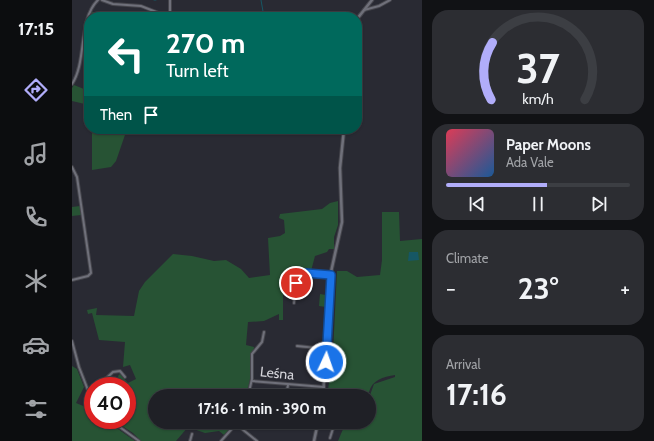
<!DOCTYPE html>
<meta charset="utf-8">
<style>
:root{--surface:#1f2026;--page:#2c2d32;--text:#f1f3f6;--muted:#a1a3a7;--line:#3c3e43;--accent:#b1adfa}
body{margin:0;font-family:Cabin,sans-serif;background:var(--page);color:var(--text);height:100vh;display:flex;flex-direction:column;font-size:15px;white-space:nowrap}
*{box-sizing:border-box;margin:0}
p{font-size:13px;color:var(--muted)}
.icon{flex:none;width:22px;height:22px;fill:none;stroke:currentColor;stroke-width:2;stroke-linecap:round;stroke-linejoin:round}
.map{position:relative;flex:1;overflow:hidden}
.drawer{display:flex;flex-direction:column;gap:10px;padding:10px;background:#111215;width:232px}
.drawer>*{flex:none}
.hud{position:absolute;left:12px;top:12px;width:278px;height:122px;border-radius:16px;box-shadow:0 1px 3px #0004,0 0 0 1px var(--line);background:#00695c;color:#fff;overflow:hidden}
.speed{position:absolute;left:12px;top:377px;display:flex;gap:8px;font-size:20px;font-weight:700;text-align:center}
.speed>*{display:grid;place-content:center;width:52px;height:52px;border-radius:50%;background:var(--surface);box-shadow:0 1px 3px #0004,0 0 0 1px var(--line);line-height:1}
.speed .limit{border:6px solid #d22;background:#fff;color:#111}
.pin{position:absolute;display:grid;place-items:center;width:34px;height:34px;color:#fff;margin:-17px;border:2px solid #fff;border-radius:50%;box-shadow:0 1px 4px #0007}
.me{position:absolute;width:44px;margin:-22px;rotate:3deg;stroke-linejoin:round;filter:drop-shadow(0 0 3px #0008)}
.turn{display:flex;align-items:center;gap:14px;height:84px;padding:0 16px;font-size:18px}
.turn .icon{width:52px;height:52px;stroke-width:2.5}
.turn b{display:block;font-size:28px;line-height:34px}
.then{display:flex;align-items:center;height:38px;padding:0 16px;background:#0003;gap:8px;font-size:15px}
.big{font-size:30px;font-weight:800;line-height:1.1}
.drawer .widget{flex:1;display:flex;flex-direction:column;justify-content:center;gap:6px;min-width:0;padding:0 14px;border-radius:16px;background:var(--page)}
.drawer .dial{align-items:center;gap:0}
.dial svg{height:104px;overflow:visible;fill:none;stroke:var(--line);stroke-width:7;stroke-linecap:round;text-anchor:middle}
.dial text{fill:var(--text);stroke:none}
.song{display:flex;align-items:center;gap:12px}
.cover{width:48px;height:48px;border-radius:6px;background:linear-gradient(135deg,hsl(350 70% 55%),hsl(210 70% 35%))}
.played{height:4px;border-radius:2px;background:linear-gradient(90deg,var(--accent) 55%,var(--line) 55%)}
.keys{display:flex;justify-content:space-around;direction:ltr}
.heat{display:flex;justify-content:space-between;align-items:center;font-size:22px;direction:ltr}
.trip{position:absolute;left:76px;top:389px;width:228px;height:40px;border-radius:20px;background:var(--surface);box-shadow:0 1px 3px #0004,0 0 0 1px var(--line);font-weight:800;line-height:40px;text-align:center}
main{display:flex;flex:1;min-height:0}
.tabs{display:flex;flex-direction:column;width:72px;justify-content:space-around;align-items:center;background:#0c0d0f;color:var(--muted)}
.tabs .icon{width:28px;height:28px}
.tabs .active{color:var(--accent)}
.tabs b{font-size:18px;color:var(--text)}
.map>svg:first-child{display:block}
.green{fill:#275334}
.water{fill:#165764}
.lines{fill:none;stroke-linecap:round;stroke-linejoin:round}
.stream{stroke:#165764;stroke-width:1}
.minor-casing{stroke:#45454c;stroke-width:4}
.tertiary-casing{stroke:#45454c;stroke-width:4.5}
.minor{stroke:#6f707a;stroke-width:2}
.tertiary{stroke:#6f707a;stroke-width:2.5}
.route-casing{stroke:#114b97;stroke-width:10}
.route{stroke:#1a73e8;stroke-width:7}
.labels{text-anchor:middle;stroke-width:4;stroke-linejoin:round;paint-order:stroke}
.street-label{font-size:14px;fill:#d6d6dc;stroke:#292a33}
</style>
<main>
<nav class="tabs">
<b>17:15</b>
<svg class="icon active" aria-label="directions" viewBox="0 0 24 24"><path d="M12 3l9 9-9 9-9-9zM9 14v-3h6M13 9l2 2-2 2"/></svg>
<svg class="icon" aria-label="music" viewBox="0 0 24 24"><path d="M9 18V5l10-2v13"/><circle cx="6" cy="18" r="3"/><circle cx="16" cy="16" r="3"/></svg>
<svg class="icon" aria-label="phone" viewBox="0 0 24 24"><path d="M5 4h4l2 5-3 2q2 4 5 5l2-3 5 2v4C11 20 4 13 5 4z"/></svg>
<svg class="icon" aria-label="climate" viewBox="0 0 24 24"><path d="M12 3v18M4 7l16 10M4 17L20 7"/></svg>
<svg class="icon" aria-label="car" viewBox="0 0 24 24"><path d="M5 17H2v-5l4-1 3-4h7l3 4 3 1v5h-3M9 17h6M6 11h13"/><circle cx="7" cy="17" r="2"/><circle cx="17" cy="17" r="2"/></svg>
<svg class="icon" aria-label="filters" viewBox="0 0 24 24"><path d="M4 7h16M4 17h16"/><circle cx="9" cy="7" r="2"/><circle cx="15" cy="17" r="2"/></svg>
</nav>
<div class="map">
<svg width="350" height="441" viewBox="0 0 350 441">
<rect width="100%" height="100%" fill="#292a33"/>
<!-- green -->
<g class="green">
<polygon points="17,11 43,17 17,17 17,25 15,25"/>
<polygon points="2,85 17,91 17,105 0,101 0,88"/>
<polygon points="20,129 55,129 44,161 39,167 20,170"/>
<polygon points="266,201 266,225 262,237 262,249 257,249 255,252 243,256 239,271 234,271 211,292 211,320 207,320 207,314 192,321 176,322 174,345 182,347 179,375 174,396 83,396 83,422 164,422 152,435 147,431 133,433 116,427 104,441 69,441 61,433 41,420 55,420 55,386 47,386 48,383 46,376 48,374 56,383 64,379 58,365 51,367 53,342 27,340 20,313 16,314 15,310 25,308 24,315 62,316 67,291 73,282 101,254 120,256 142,261 154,260 169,269 177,278 198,275 196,238 208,236 213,233 212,220 207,218 208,214 250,209 258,203"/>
<polygon points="8,206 9,215 0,216 0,207"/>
<path d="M310,212H327L328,241L350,239V441H266L274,422H297V398L302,384L323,377V375C311,377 300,380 297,392L294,394L256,390L261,353L265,271H275L285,277L308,275L310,260Z"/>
<polygon points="248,294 254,295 254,307 247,306"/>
<polygon points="0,366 5,369 12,387 4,403 21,410 21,420 33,420 63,441 0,441"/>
</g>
<!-- water -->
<polygon class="water" points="337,252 346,252 347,260 336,261"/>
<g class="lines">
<!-- stream -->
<g class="stream">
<polyline points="82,0 84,0"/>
<polyline points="189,0 192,17"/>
</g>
<!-- minor casing -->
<g class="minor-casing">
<g id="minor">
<polyline points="30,0 41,4 69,6 97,17"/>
<polyline points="292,10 307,6 318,0"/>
<polyline points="98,17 98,0"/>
<path d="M0,84C15,62 6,19 26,0"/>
<polyline points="0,167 5,177 19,273 16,276 0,280"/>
<polyline points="222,303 224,283 234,273 259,275"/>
<polyline points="0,341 7,367 21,403"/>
<polyline points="225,346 255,349"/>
<polyline points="180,381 252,387"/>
<polyline points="26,386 41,372 48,371 53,377"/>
<polyline points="251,390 282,393"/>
<polyline points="17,394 21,390"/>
<polyline points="176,396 180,379 180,354 190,342 192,332"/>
<polyline points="214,396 216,385"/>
<polyline points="38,420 67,441"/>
<polyline points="165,425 185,441"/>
<polyline points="258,438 263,422"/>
<polyline points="118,441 120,434"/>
<polyline points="149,441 166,422"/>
</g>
</g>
<!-- tertiary casing -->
<g class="tertiary-casing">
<g id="tertiary">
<polyline points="285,19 300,0"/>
<polyline points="251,396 259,272 270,222 268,168 272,129"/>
<polyline points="242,441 246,422"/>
</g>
</g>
<!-- minor -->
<use href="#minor" class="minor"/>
<!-- tertiary -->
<use href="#tertiary" class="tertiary"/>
</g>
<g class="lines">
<!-- route casing -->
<g class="route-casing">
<polyline id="route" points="224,283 234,273 259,275 254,362"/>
</g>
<!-- route -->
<use href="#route" class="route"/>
</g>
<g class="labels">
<!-- street labels -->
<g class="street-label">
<text transform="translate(205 373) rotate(6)" y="5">Leśna</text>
</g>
</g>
</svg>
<div class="speed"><div class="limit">40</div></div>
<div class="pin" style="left:224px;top:283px;background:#d93025"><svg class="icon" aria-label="arrive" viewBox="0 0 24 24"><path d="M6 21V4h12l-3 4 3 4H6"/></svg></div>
<svg class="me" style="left:254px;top:362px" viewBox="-20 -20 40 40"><circle r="17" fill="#1a73e8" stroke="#fff" stroke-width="3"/><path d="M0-11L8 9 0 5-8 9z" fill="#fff"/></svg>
<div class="trip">17:16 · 1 min · 390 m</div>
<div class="hud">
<div class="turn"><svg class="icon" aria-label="left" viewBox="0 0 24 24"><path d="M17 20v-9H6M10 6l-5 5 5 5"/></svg><div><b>270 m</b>Turn left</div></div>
<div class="then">Then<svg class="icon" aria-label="arrive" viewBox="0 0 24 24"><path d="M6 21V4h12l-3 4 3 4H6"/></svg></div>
</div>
</div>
<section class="drawer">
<div class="widget dial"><svg viewBox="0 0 100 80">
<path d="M14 69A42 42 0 1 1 86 69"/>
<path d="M14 69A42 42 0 0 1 15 25" stroke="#b1adfa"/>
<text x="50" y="56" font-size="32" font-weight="700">37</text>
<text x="50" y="72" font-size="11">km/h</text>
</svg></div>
<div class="widget">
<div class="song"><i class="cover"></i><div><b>Paper Moons</b><p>Ada Vale</p></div></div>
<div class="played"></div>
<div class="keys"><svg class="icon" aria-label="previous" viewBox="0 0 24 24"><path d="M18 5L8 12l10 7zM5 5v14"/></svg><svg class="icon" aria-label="pause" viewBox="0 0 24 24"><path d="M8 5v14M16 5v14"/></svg><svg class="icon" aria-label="next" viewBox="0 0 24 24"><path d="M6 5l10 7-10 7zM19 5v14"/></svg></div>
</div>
<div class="widget"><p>Climate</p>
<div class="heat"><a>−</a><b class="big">23°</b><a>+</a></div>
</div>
<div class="widget"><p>Arrival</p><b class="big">17:16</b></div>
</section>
</main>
